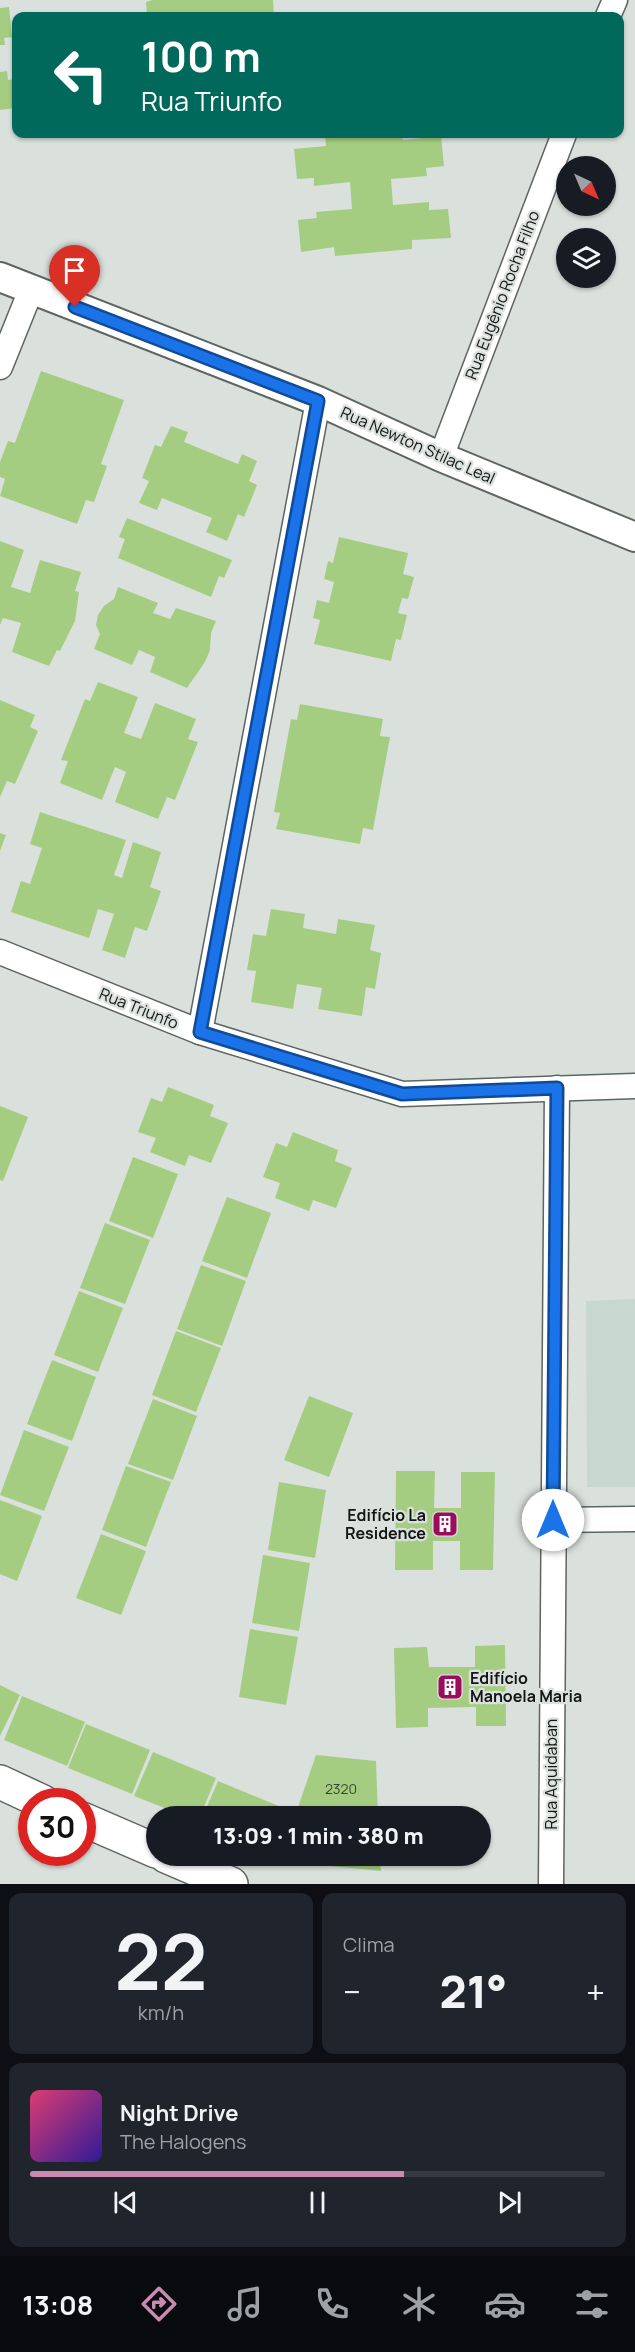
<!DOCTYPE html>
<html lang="pt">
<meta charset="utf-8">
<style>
:root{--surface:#171b24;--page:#20242c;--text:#f1f3f6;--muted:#9ea1a6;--line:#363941;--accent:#ca8bb1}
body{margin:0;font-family:Manrope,sans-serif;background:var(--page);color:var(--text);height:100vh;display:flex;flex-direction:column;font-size:22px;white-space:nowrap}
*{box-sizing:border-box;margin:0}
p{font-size:20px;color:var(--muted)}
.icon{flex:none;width:33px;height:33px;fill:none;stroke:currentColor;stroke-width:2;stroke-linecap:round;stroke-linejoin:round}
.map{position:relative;height:1884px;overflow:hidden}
.drawer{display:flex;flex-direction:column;gap:9px;padding:9px;background:#0d0f14;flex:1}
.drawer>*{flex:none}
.banner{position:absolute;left:12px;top:12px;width:612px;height:126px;border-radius:12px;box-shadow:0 2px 4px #0004;background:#00695c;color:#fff;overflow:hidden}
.needle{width:39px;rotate:136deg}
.controls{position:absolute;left:556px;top:156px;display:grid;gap:12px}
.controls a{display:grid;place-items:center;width:60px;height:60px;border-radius:50%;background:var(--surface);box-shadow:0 2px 4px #0004;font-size:30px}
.speed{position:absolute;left:18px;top:1788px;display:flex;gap:12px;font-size:30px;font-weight:700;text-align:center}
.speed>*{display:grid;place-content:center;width:78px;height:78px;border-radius:50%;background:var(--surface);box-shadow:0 2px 4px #0004;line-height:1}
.speed .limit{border:9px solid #d22;background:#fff;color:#111}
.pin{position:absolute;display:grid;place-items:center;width:51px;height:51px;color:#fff;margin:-62px -26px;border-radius:50% 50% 50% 0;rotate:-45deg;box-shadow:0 0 6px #0007}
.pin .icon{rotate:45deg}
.me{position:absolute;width:66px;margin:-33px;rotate:0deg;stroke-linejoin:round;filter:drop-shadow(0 0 4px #0008)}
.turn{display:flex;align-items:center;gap:21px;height:126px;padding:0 30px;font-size:27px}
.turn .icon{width:78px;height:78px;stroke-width:2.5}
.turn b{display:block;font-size:42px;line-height:51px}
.big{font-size:45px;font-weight:800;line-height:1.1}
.drawer .card{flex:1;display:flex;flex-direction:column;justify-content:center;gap:9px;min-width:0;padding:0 21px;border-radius:12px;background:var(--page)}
.drawer .dial{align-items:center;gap:0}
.dial b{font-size:78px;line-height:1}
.song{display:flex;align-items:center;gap:18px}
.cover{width:72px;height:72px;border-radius:9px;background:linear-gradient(135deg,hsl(340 70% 55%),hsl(250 70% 35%))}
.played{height:6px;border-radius:3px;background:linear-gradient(90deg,var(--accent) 65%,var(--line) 65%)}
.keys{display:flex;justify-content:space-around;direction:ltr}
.heat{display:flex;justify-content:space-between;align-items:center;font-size:33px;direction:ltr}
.drawer .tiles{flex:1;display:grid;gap:9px;grid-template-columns:1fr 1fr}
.card:last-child{grid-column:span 2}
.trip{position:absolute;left:146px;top:1806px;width:345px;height:60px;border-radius:30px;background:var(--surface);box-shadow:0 2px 4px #0004;font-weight:800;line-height:60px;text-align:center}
.tabs{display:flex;height:96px;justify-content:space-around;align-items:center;background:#090b0e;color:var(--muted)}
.tabs .icon{width:42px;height:42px}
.tabs .selected{color:var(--accent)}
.tabs b{font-size:27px;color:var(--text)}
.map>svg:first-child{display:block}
.built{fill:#c8d7d0}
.building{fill:#a5cd81}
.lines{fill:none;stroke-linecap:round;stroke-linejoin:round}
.minor-casing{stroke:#5e6561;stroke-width:27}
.tertiary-casing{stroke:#5e6561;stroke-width:32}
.secondary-casing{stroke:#5e6561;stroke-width:36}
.minor{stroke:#fff;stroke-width:24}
.tertiary{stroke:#fff;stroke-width:28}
.secondary{stroke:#fff;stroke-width:33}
.route-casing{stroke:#114b97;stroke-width:15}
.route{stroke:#1a73e8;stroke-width:10}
.labels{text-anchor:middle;stroke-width:4.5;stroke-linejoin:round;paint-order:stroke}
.number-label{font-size:14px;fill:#384430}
.street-label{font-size:16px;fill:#131615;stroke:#dae1dd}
.poi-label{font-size:16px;font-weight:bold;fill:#131615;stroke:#dae1dd;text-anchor:end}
</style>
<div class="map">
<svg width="635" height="1884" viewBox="0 0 635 1884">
<rect width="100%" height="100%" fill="#dae1dd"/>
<!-- built -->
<polygon class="built" points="635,1299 635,1487 587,1487 586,1301"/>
<!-- building -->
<g class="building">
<polygon points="152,0 273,0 274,16 147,16 146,2"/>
<polygon points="9,7 12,37 4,38 5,45 0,45 0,8"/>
<polygon points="7,71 8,80 15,79 16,108 0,110 0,72"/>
<polygon points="365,134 402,134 403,140 441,136 444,166 426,168 427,176 391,179 393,205 429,202 429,210 448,209 451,238 412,240 412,249 335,256 334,247 301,252 298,220 317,218 316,212 352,209 350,182 314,186 314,178 297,179 294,149 326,146 325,137"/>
<polygon points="41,371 124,400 101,464 107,466 94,502 86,500 77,524 0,496 5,479 0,477 0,462 8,441 15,443"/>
<polygon points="171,426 188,432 184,442 238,464 242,454 257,461 249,481 257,485 244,517 238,514 227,541 206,532 212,518 162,498 157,510 139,503 149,481 142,478 155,445 161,447"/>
<polygon points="127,518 232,560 224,578 219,576 211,597 118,558 125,539 119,537"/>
<polygon points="339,537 408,553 403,574 414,577 408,599 402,598 398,613 407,615 401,640 396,639 391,661 314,644 320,620 313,618 317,600 329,603 334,582 324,579 328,561 333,563"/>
<polygon points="0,541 24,550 11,587 30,593 40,560 81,572 75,591 79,592 75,621 60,651 57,650 49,666 12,652 21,623 3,618 0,625"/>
<polygon points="118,587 158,603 153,613 170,619 176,608 216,621 211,633 210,650 205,662 187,688 150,672 155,657 139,650 132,665 94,649 100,634 96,625 98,615 104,606 114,599"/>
<polygon points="98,682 138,697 124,733 141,739 155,703 196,719 188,739 198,742 175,800 167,797 158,819 115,802 126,772 115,767 102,800 60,783 68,761 61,760 85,699 90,701"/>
<polygon points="0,700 35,715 30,727 38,731 15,784 7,781 0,797"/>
<polygon points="300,704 383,719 380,736 390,737 373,830 363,828 360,844 276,829 280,813 274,812 291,719 297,720"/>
<polygon points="40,812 126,840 114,875 122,878 133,842 161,852 150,887 161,891 147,931 135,927 125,958 102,950 114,914 98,909 89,938 11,912 21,881 30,884 42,848 30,844"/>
<polygon points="0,833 6,835 0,851"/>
<polygon points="271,909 305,914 303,928 336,934 338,919 375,925 370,950 381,953 375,989 366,987 362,1016 318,1009 322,988 297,984 293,1009 251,1002 256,971 247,970 253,934 266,936"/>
<polygon points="168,1087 214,1105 210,1116 228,1123 211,1163 189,1155 185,1166 150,1152 156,1138 138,1132 151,1098 162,1102"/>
<polygon points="0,1106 28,1117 3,1181 0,1180"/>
<polygon points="293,1132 338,1150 335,1161 352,1168 336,1208 313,1200 309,1211 275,1198 280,1183 263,1177 276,1143 287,1147"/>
<polygon points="133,1157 178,1174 153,1238 109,1221"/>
<polygon points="227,1197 271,1213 247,1278 202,1261"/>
<polygon points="105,1223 150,1240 125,1304 80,1288"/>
<polygon points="201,1265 246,1281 222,1346 177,1329"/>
<polygon points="79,1291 123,1308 98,1372 54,1355"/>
<polygon points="176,1331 221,1348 196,1412 152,1395"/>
<polygon points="52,1360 96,1377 72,1441 27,1424"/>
<polygon points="309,1396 353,1413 329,1477 284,1460"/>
<polygon points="153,1399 197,1416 173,1480 128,1464"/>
<polygon points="24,1430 69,1447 44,1511 0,1495"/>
<polygon points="126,1466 171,1482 146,1547 102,1530"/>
<polygon points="396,1471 435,1471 434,1508 461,1508 461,1472 495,1472 493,1570 460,1570 460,1541 433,1541 433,1570 395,1570"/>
<polygon points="279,1482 326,1490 315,1558 268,1550"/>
<polygon points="0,1500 42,1516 17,1581 0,1574"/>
<polygon points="101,1534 146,1551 121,1615 76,1598"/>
<polygon points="263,1555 310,1563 299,1631 252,1623"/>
<polygon points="250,1629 298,1637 286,1705 239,1697"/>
<polygon points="505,1645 506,1726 476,1726 476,1707 428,1708 428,1727 396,1728 394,1648 427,1647 429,1667 475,1667 475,1646"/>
<polygon points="0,1685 20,1695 0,1736"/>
<polygon points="22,1696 85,1722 67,1766 4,1740"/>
<polygon points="86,1724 150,1750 132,1794 68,1768"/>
<polygon points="153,1752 216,1778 200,1816 185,1816 134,1796"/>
<polygon points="316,1755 376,1761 378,1816 295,1816"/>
<polygon points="218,1781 281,1807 277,1816 203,1816"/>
<polygon points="282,1856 380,1856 381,1871 280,1861"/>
</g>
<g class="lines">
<!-- minor casing -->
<g class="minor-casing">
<g id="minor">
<polyline points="608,16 615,0"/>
<polyline points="0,367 31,290"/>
<polyline points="441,457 564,134"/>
<polyline points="0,952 200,1032 402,1094 635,1086"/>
<polyline points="200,1032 318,401"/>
<polyline points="553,1520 635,1519"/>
<polyline points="551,1884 557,1088"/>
</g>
</g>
<!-- tertiary casing -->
<g class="tertiary-casing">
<polyline id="tertiary" points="0,277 318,401 441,457 635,537"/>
</g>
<!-- secondary casing -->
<g class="secondary-casing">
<g id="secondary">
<polyline points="0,1782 43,1802"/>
<polyline points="82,1819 156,1851"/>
<polyline points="166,1856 231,1884"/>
</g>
</g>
<!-- minor -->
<use href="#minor" class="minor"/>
<!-- tertiary -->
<use href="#tertiary" class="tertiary"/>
<!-- secondary -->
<use href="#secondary" class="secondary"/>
</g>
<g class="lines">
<!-- route casing -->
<g class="route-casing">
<polyline id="route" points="75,307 318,401 200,1032 402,1094 557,1088 553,1520"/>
</g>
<!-- route -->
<use href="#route" class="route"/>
</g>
<!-- icons -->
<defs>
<g id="building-square" transform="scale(1.35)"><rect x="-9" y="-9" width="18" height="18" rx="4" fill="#9b0c5c" stroke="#dae1dd"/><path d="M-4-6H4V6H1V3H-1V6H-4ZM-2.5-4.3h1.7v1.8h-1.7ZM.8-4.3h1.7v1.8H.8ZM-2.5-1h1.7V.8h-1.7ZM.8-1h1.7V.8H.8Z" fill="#fff"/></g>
</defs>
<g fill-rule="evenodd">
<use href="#building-square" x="445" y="1524"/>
<use href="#building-square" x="450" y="1687"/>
</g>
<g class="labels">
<!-- number labels -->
<g class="number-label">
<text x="341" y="1794">2320</text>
</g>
<!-- street labels -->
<g class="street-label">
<text transform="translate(502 295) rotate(-69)" y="6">Rua Eugênio Rocha Filho</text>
<text transform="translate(418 445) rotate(24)" y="6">Rua Newton Stilac Leal</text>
<text transform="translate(139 1008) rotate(22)" y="6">Rua Triunfo</text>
<text transform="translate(551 1774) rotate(-90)" y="6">Rua Aquidaban</text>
</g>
<!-- poi labels -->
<g class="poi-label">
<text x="426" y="1521">Edifício La<tspan x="426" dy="18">Residence</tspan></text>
<text x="470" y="1684" text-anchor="start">Edifício<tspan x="470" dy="18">Manoela Maria</tspan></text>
</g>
</g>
</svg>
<div class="controls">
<a><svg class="needle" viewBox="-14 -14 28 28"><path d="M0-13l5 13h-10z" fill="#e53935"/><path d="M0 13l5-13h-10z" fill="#9ea1a6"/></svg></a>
<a><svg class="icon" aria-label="layers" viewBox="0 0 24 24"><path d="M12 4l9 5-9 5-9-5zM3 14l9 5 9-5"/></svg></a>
</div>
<div class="speed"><div class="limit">30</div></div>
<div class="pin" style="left:75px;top:307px;background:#d93025"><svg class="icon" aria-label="arrive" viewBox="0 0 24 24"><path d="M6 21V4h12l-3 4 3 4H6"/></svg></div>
<svg class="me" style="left:553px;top:1520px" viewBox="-20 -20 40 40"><circle r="19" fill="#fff"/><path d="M0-13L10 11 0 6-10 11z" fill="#1a73e8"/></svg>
<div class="trip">13:09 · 1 min · 380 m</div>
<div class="banner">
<div class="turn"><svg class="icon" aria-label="left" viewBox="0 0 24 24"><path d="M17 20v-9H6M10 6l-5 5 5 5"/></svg><div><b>100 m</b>Rua Triunfo</div></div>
</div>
</div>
<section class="drawer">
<div class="tiles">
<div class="card dial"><b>22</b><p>km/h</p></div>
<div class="card"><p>Clima</p>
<div class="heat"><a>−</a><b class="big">21°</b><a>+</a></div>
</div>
<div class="card">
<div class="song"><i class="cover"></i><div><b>Night Drive</b><p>The Halogens</p></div></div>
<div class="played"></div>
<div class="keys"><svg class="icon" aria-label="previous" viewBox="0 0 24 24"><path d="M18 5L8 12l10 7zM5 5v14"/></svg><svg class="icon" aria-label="pause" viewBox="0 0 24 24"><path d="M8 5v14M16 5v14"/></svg><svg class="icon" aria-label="next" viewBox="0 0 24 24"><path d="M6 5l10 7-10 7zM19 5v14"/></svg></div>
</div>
</div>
</section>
<nav class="tabs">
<b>13:08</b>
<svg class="icon selected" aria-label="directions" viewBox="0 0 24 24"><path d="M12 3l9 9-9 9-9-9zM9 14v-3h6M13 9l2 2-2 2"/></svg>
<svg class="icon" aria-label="music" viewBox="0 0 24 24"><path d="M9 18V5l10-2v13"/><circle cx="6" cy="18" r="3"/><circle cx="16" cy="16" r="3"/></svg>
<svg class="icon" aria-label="phone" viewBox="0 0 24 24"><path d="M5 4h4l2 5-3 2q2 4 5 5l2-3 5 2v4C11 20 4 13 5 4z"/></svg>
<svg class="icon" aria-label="climate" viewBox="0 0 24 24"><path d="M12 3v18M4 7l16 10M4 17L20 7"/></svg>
<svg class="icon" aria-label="car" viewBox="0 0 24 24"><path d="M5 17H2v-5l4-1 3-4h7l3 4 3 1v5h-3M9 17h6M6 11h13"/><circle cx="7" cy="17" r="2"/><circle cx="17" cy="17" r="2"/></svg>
<svg class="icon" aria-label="filters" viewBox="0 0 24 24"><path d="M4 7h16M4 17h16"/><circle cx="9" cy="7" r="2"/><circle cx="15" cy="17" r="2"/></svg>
</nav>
